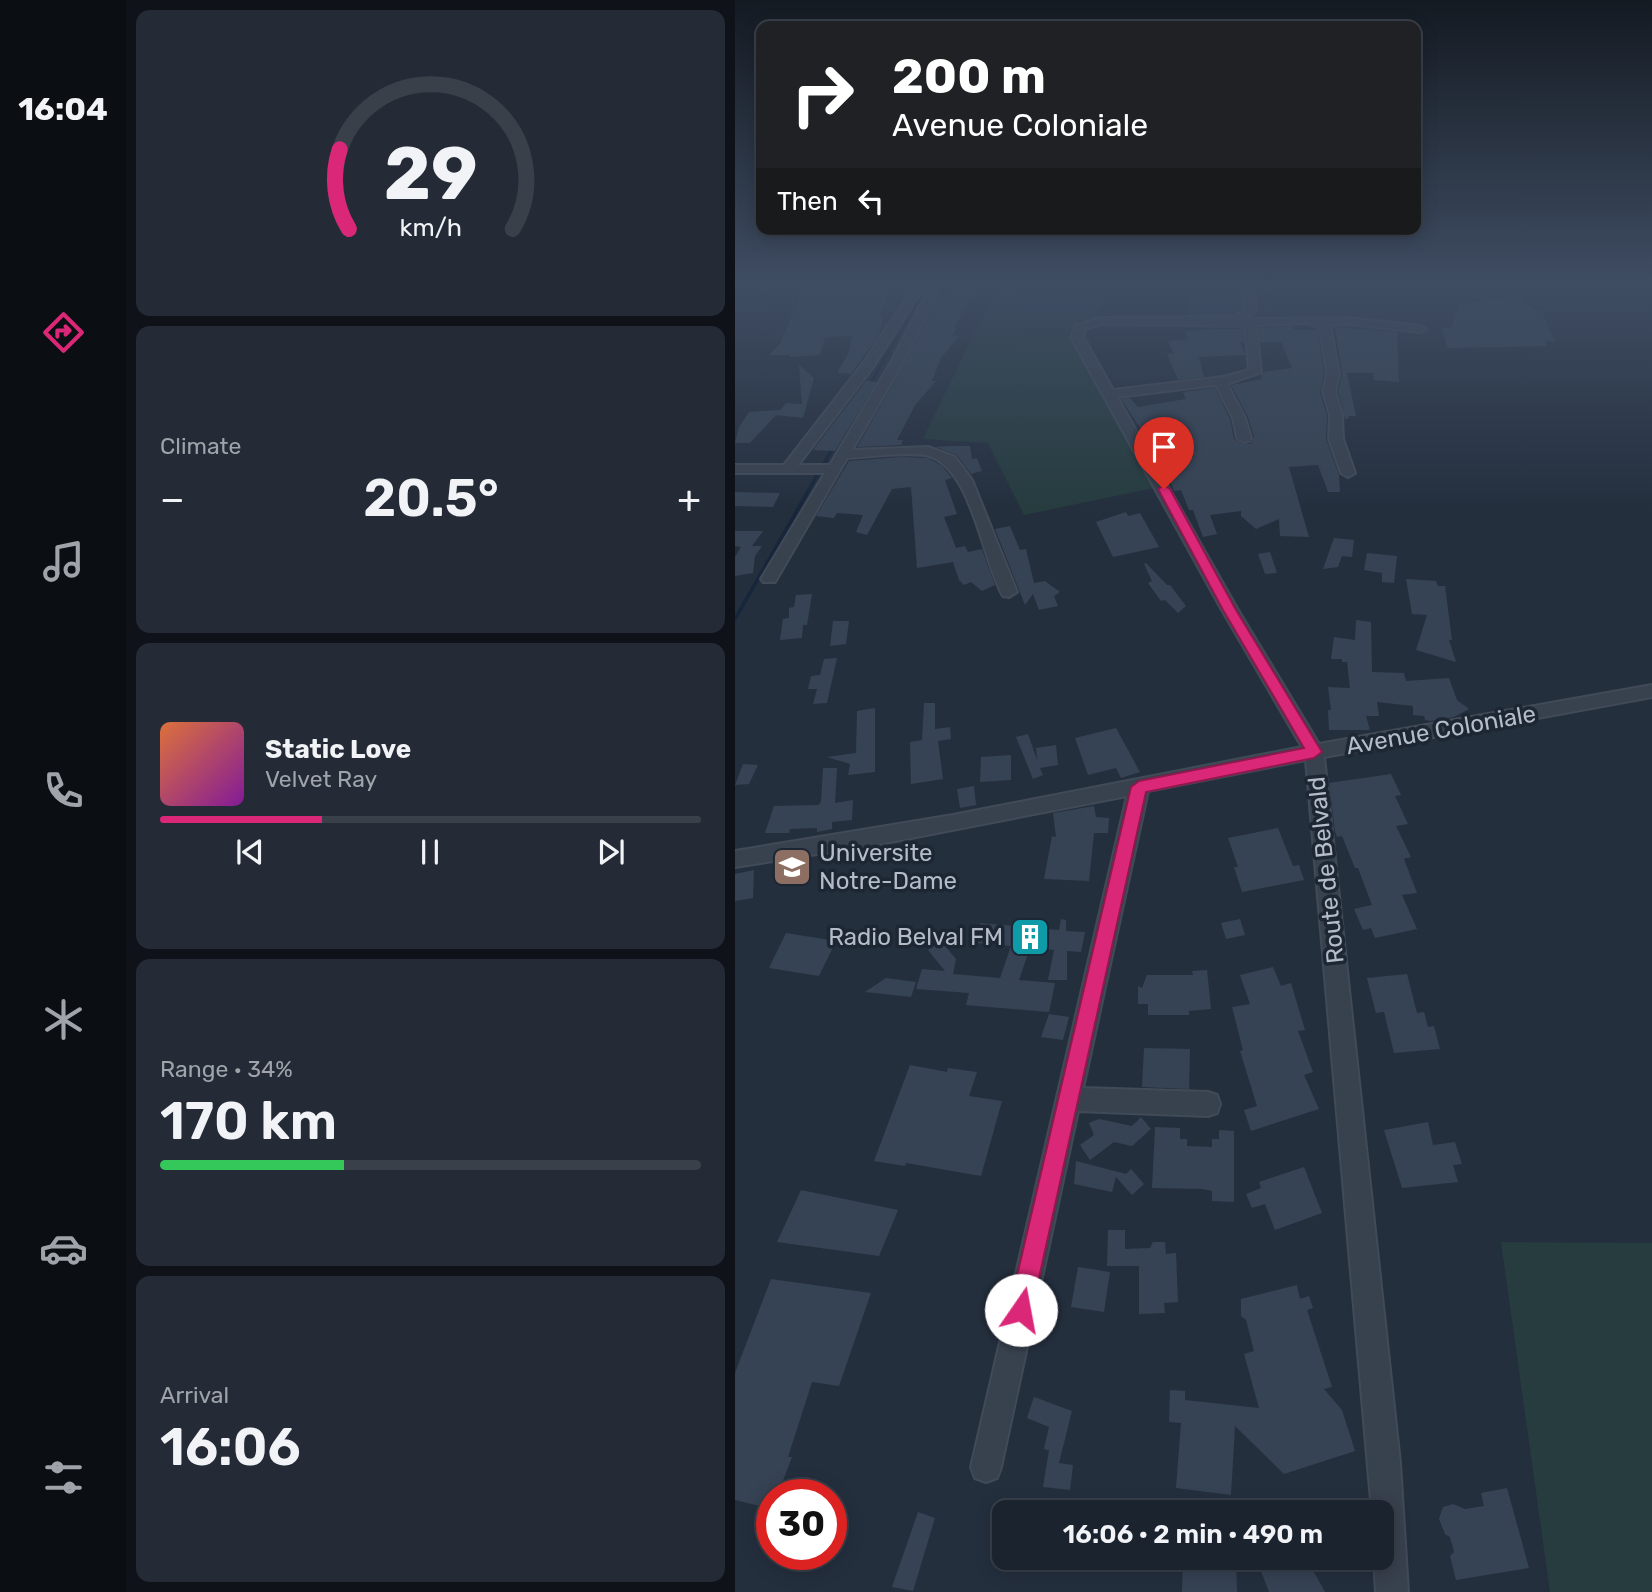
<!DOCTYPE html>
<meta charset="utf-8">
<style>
:root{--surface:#1b232e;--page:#242b36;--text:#f1f3f6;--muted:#a0a4aa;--line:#39404a;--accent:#db2777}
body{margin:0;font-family:Rubik,sans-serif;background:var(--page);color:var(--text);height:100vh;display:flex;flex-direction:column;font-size:26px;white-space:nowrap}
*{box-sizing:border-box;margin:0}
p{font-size:23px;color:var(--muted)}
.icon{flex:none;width:38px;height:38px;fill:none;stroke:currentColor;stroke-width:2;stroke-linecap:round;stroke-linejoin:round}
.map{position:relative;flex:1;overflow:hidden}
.side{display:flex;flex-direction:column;gap:10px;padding:10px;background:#0f1319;width:609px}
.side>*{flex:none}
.top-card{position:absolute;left:21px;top:21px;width:665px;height:214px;border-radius:14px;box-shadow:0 4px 18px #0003,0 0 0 2px var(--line);background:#202124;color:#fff;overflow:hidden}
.speed{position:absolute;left:21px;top:1479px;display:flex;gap:14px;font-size:35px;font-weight:700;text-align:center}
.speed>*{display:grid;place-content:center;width:91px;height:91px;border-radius:50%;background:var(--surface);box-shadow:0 4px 18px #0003,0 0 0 2px var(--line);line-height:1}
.speed .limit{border:10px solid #d22;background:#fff;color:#111}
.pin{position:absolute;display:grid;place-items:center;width:60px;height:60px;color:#fff;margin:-72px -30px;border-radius:50% 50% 50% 0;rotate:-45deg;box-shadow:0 0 7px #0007}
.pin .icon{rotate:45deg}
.me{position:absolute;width:77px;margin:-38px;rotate:12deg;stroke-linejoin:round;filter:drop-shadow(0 0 5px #0008)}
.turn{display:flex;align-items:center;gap:24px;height:147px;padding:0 21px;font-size:32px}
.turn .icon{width:91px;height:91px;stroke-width:2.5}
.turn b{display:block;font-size:49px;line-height:60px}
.then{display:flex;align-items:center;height:66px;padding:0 21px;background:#0003;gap:14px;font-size:26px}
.big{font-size:52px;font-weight:600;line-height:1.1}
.side .card{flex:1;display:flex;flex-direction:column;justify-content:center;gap:10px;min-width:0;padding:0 24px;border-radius:14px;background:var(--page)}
.side .dial{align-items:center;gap:0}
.dial svg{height:182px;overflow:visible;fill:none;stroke:var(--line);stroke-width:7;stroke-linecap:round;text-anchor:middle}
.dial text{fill:var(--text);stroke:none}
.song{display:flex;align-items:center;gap:21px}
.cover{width:84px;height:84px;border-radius:10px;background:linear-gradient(135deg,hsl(20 70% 55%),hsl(290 70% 35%))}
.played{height:7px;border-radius:4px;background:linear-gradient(90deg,var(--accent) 30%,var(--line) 30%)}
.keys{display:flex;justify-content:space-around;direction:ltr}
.heat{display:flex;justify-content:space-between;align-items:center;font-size:38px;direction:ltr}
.charge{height:10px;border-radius:5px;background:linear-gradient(90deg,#34c759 34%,var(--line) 0)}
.trip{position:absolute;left:257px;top:1500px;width:402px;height:70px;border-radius:14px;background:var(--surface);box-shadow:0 4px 18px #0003,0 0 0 2px var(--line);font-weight:600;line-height:70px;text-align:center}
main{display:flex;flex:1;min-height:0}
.menu{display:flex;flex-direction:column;width:126px;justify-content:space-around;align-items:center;background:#0b0e12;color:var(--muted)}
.menu .icon{width:49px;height:49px}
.menu .selected{color:var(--accent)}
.menu b{font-size:32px;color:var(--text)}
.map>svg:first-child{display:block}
.green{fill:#263c3f}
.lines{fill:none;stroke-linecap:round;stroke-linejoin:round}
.stream-far1{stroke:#17263c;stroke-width:2.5}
.stream{stroke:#17263c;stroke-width:3.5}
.building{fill:#364354}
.minor-casing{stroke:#414a57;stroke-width:4}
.minor{fill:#38414e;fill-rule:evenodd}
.route{fill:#db2777;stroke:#8e194d;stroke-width:2}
.labels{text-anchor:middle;stroke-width:7;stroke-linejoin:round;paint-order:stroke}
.street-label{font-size:24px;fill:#b4bcc9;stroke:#1d2633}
.poi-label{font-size:24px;fill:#b4bcc9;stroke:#1d2633;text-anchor:start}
</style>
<main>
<nav class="menu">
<b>16:04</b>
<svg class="icon selected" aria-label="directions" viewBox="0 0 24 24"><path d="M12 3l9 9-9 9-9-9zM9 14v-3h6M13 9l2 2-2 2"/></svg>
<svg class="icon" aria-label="music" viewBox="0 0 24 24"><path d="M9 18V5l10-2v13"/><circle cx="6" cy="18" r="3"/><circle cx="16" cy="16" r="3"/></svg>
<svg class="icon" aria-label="phone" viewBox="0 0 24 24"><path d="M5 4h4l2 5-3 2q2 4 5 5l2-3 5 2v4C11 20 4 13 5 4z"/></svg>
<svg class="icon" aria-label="climate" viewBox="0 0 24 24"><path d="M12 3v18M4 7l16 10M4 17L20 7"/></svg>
<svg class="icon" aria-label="car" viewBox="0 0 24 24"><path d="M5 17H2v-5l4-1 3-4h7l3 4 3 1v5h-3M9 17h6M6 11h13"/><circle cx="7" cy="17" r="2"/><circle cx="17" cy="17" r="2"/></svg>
<svg class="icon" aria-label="filters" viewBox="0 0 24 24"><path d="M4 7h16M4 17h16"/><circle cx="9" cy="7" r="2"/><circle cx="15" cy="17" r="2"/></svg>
</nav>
<section class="side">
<div class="card dial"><svg viewBox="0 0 100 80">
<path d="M14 69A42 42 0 1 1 86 69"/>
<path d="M14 69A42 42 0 0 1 10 34" stroke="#db2777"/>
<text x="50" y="56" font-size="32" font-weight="700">29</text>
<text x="50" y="72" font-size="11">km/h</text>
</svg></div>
<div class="card"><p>Climate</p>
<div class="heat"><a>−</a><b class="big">20.5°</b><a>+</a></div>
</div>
<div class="card">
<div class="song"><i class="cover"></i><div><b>Static Love</b><p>Velvet Ray</p></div></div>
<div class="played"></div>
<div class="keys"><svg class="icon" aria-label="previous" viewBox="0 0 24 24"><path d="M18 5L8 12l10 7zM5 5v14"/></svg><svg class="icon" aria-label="pause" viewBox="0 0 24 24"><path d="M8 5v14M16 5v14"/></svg><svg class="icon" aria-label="next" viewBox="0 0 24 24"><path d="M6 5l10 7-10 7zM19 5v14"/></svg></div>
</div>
<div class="card"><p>Range · 34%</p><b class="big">170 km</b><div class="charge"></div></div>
<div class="card"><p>Arrival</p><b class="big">16:06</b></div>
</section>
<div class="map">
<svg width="917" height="1592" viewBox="0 0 917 1592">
<rect width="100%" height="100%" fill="#242f3e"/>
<!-- green -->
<g class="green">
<polygon points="263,285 509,285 510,296 505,315 489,323 453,322 453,289 376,287 364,309 365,319 344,320 333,333 419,488 289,515 253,443 188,439"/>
<polygon points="766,1242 917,1243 917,1592 815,1592"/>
</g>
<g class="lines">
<!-- stream-far1 -->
<polyline class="stream-far1" points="135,384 193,285"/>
<!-- stream -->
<polyline class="stream" points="0,619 99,446"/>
</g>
<!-- building -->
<g class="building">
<polygon points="70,285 153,285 149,307 144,317 148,317 144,335 116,374 102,373 113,354 117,336 90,337 85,355 55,357 55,355 34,355 45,344"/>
<polygon points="226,285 244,285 231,304 220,328 222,328 217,335 224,336 206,358 197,381 201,381 180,405 162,440 168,440 166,445 122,447 172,360 202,300 211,300 218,288 224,288"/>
<polygon points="783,297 798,310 806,310 820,342 810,341 812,346 712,348 707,328 716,328 724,304"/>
<polygon points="558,326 559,330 583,330 589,374 585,393 592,415 591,439 604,475 605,492 593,492 583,465 554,467 574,537 545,536 544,519 521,529 506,516 506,511 475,515 482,534 468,537 458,510 454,510 446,490 439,491 433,475 429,475 420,459 427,458 419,433 409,434 386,399 395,398 403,407 451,399 448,392 480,388 495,419 499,439 508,444 515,444 519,437 513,417 496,385 527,379 525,375 529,372 557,368 546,342 525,342 524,328"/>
<polygon points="600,327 662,332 664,382 639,380 638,373 612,373 621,416 613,416 614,418 610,419 603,392 607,374"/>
<polygon points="482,329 508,329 509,342 505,342 510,355 464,357 469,377 443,380 432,354 439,354 433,341 453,339 450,331"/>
<polygon points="64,365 79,378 68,418 41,415 15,443 0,443 4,427 14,412 45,410 51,403 67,404"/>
<polygon points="131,381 142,382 100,451 78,450"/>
<polygon points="217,446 235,446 237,459 242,458 247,471 236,474 222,455 201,447"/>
<polygon points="166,457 193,458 207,466 217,478 210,480 222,514 209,517 221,548 230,546 233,552 247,549 260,585 247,591 236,582 229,585 224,580 218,562 182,568 176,487 157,489 132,535 121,532 128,515 102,513 99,518 81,516 114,461"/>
<polygon points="0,492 45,493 38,507 0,506"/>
<polygon points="391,512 393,516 405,513 424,547 378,557 361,522"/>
<polygon points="275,526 285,550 291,549 299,583 310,581 325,592 319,596 323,606 304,610 298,594 290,605 260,529"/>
<polygon points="0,531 28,531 17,546 27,546 20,556 18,573 0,576 0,557 6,547 0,546"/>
<polygon points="599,538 619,540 617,557 607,556 603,567 588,569"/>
<polygon points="535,552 542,573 530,574 523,554"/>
<polygon points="632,553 662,556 659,583 647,582 647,573 629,570"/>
<polygon points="411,563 432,585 435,585 451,606 443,613 430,600 426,601 413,583 417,581 409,564"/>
<polygon points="671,579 701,581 703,586 710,586 717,640 714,640 721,662 681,650 692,615 677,614"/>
<polygon points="77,594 72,625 68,625 67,638 45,640 48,619 54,618 54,608 59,607 61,595"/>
<polygon points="621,620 636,622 637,672 669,673 671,681 714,678 722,700 734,709 719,717 696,721 690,720 689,716 678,715 678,706 642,702 644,716 631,716 635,730 594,730 593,710 596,710 593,687 615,688 612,662 607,662 607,659 596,659 599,637 620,640"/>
<polygon points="98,621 114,621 111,644 95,646"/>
<polygon points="102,658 92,703 78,704 82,689 73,689 76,676 85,675 89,659"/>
<polygon points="189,703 200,703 200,729 215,727 216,739 203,741 208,779 176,784 175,742 187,740"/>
<polygon points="140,708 140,772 113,775 115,764 92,757 121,753 122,711"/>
<polygon points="381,728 405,772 386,778 381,768 353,775 340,738"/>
<polygon points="293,734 302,760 301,748 321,745 323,765 305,768 308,775 298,779 281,737"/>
<polygon points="276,755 276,780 245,782 246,757"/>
<polygon points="8,764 23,765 14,784 0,785"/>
<polygon points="88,768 102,768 100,803 118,800 117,820 97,822 97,829 82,832 82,828 55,829 54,833 30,833 39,806 83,805 86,802"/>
<polygon points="656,774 666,795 660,796 673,824 661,826 676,857 669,859 682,893 667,895 682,929 640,938 636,928 628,930 619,909 637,905 623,868 620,868 607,836 602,837 600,831 594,783"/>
<polygon points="239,786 241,805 225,808 222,789"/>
<polygon points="359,806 361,817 374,818 373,833 359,833 354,881 309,879 317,836 321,837 318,813"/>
<polygon points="543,828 558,866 564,865 569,880 507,892 499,867 503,867 493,838"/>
<polygon points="19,870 18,898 0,901 0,874"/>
<polygon points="326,919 331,920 331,931 350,932 346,952 332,951 332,980 313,980 319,950 295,948 284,980 320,983 314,1012 231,1005 234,993 181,989 187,969 210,971 193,950 206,941 221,959 218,974 265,978 276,946 240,943 245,923 324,930"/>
<polygon points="505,919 510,935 491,939 486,923"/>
<polygon points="51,933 101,941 84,976 34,968"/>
<polygon points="538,967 546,986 556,983 570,1030 563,1031 578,1072 569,1075 584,1109 516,1131 509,1110 522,1106 505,1051 508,1050 497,1007 515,1004 505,975"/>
<polygon points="472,970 476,1009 454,1011 454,1015 413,1015 413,1004 403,1004 403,986 407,988 412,975 458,975 457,971"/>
<polygon points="672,974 682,1013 689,1012 693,1027 699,1026 705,1049 659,1053 649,1012 641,1013 632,978"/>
<polygon points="151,978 181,982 176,997 130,992"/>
<polygon points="314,1014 334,1017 328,1040 306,1037"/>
<polygon points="409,1048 455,1049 454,1089 407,1087"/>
<polygon points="175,1065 212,1072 213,1068 242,1072 234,1096 267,1101 246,1176 171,1163 170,1166 139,1161"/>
<polygon points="406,1117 416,1129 397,1146 379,1142 355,1160 345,1145 359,1135 354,1123 364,1119 397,1126"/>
<polygon points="693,1122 698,1145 720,1142 727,1164 718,1165 723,1182 667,1188 649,1130"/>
<polygon points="420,1127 445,1128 445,1139 452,1139 452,1146 477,1147 477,1139 484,1139 484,1130 499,1131 499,1202 477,1201 477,1191 468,1189 417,1188"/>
<polygon points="341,1161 391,1174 396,1169 409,1184 397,1195 381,1177 377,1192 339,1184"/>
<polygon points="569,1167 587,1213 540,1230 530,1204 517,1208 511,1194 526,1188 524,1182"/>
<polygon points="66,1190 163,1210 144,1256 42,1242"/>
<polygon points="373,1230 390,1230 390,1249 415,1248 418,1242 430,1242 431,1254 441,1253 443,1302 429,1303 430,1313 404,1314 404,1266 372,1266"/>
<polygon points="343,1267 375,1272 369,1312 336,1307"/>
<polygon points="36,1279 136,1293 104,1386 77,1382 53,1457 57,1457 43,1494 37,1494 37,1509 0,1500 0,1373"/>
<polygon points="562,1285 565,1299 574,1296 578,1308 572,1310 597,1387 589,1389 607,1410 620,1451 549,1474 500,1426 496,1495 441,1488 446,1423 434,1422 435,1390 450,1391 450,1400 524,1408 509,1354 519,1351 511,1320 506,1316 506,1299"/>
<polygon points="299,1397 337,1411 324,1463 338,1465 335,1490 308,1487 314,1450 309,1449 314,1427 292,1418"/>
<polygon points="772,1488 794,1568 721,1580 715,1556 719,1552 715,1537 710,1534 704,1519 708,1507 718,1504 730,1509 749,1506 746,1493"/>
<polygon points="183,1512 200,1518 178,1591 157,1587"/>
<polygon points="448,1558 501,1558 502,1592 447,1592"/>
<polygon points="531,1558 571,1558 590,1592 534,1592 522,1561"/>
</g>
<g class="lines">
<!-- minor casing -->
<g class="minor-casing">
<g id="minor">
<path d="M180,285H190L138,367L63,465H95L158,359L196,285H206L170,359L117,450L193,447L220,457L237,480L282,592L274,597L268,596C247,559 237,469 194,456C177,451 132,457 112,458L40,582H28L26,579L90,473H0V465H49L129,362Z"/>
<path d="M509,285H519L521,311L511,319L613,318L685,326L691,329L685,332L613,324L595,325L604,374L600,392L607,415L608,439L620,473L613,477L606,473L594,439L595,415L588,392L592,374L585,328L572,323L521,325L526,372L492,384L510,418L516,438L514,441L509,442L502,438L498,418L481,385L382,397L503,610L584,744L917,685V697L589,757L665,1463L673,1592H641L639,1558H648V1512H637L571,760L413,791L348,1088L473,1092L482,1095L485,1104L482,1113L473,1116L343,1111L266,1467L262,1478L251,1482L240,1478L236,1467L392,796L145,844L0,867V851L218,815L567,747L487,610L336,337L341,325L367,318L500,317L509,310ZM367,324L510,326L514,370L488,377L378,390L348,337L350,329Z"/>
</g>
</g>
<!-- minor -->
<use href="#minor" class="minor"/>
</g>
<!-- sky -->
<linearGradient id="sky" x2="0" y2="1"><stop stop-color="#141a22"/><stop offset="0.56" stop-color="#3f4d63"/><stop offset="1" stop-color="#3f4d63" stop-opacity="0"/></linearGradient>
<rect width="917" height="508" fill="url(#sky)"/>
<!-- route -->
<polygon class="route" points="429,485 435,489 501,610 587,752 579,758 411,792 297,1310 294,1318 286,1321 278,1318 274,1310 396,787 404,781 569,748 488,610 423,489"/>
<!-- icons -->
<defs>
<g id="university-square" transform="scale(2.0125)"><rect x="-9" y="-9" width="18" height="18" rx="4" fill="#8d6e63" stroke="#1d2633"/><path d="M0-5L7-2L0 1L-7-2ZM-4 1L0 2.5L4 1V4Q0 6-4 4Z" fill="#fff"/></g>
<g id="building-square" transform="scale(2.0125)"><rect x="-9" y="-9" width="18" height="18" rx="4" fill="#0f9aa8" stroke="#1d2633"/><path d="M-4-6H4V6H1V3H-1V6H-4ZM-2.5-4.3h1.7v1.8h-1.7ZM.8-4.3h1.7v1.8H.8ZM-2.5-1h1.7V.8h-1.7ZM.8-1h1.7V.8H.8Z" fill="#fff"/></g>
</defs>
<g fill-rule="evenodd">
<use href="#university-square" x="57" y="867"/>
<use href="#building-square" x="295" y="937"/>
</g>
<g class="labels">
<!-- street labels -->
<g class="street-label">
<text transform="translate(706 730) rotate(-10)" y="8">Avenue Coloniale</text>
<text transform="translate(591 870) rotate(-96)" y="8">Route de Belvald</text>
</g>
<!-- poi labels -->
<g class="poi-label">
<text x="84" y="861">Universite<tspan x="84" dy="28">Notre-Dame</tspan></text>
<text x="268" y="945" text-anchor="end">Radio Belval FM</text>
</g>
</g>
</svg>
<div class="speed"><div class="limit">30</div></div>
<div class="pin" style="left:429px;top:489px;background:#d93025"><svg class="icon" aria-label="arrive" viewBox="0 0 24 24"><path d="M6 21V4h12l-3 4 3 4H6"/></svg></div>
<svg class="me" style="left:286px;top:1310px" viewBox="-20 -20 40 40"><circle r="19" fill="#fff"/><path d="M0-13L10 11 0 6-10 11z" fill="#db2777"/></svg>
<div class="trip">16:06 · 2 min · 490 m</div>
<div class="top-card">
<div class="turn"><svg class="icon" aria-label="right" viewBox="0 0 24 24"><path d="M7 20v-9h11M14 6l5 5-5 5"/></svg><div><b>200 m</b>Avenue Coloniale</div></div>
<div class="then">Then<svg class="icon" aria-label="left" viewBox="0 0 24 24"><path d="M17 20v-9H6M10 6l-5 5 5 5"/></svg></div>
</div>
</div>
</main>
